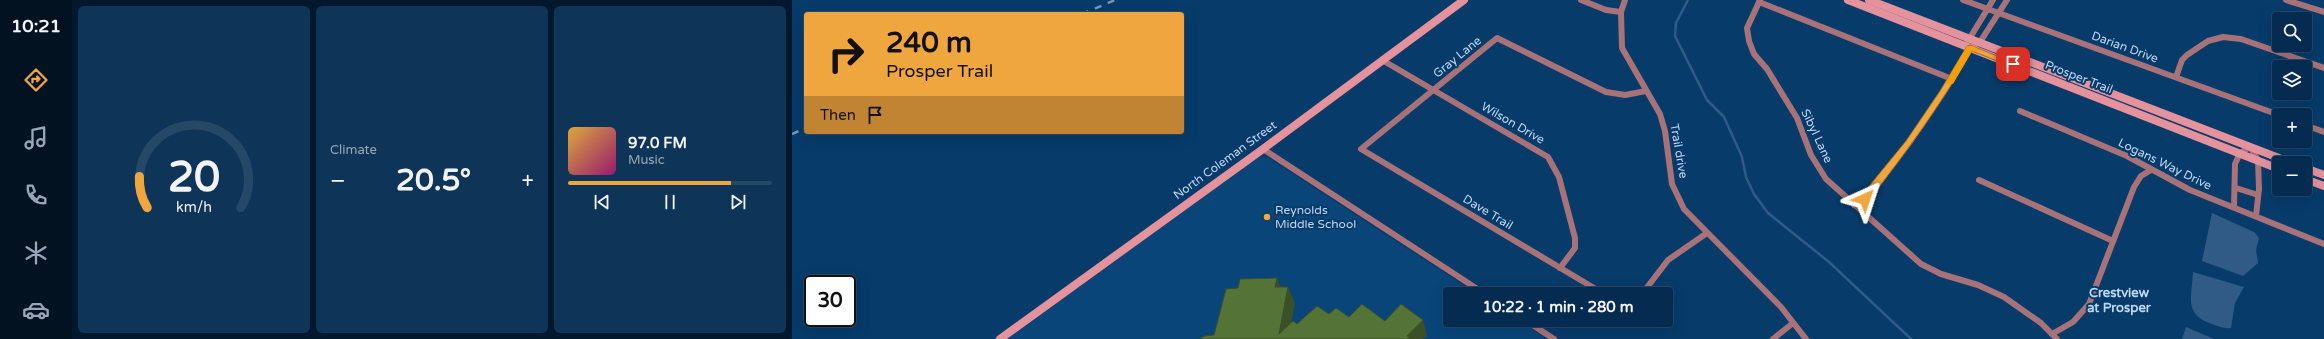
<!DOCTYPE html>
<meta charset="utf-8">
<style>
:root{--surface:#052c50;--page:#0e3457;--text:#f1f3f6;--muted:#97a7b7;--line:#264867;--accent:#f0a63f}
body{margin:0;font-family:"Varela Round",sans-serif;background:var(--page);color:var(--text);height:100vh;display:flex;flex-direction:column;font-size:15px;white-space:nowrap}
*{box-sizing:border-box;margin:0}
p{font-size:13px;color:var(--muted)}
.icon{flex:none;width:22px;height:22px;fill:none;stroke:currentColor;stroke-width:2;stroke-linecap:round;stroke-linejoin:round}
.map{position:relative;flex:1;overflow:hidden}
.panel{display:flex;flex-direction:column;gap:6px;padding:6px;background:#03182c;width:720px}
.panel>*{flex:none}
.guide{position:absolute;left:12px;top:12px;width:380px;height:122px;border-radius:4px;box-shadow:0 4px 16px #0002,0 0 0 1px var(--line);background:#f0a63f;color:#111;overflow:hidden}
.buttons{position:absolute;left:1480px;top:12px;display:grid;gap:8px}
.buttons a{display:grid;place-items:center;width:40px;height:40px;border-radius:4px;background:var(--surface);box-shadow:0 4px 16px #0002,0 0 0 1px var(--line);font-size:20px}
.speed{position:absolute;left:12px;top:275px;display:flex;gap:8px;font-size:20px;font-weight:700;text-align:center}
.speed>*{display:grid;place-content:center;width:52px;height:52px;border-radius:50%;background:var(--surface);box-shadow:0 4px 16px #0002,0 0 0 1px var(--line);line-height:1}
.speed .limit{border:2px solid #111;border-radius:6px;background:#fff;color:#111}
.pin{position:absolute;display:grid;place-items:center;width:34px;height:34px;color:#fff;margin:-17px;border-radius:8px;box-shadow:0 2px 6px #0006}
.me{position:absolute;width:44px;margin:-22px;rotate:42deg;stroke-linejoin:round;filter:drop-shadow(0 0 3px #0008)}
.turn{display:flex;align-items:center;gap:14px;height:84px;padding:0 16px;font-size:18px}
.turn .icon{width:52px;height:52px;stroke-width:2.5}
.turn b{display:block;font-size:28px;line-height:34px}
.then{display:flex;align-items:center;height:38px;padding:0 16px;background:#0003;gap:8px;font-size:15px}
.big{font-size:30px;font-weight:700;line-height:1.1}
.panel .card{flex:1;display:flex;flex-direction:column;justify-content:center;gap:6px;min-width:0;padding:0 14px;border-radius:6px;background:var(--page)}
.panel .dial{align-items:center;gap:0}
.dial svg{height:104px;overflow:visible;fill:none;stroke:var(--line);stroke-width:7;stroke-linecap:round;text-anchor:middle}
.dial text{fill:var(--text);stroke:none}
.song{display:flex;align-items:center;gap:12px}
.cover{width:48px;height:48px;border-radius:6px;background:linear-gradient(135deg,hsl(40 70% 55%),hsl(320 70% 35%))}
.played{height:4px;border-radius:2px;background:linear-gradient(90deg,var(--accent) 80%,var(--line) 80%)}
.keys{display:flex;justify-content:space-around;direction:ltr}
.heat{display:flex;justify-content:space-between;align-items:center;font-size:22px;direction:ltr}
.panel .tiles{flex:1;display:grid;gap:6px;grid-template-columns:repeat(3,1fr)}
.trip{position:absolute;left:651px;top:287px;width:230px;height:40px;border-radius:4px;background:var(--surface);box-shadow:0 4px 16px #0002,0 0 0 1px var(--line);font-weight:700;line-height:40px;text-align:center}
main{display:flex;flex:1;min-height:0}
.tabs{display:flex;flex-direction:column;width:72px;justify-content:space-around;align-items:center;background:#021220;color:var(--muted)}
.tabs .icon{width:28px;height:28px}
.tabs .on{color:var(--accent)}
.tabs b{font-size:18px;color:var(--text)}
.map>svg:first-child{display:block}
.built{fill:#094579}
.water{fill:#305b87}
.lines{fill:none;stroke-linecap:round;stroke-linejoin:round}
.stream{stroke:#305b87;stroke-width:2.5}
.street{stroke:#a77379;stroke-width:6}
.secondary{stroke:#e4929c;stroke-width:8}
.rail{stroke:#7397bb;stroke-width:2.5;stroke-dasharray:7 7;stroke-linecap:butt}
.shaded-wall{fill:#3b5026}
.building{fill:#547336;stroke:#3b5026}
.route{fill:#f0a63f;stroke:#9c6c29}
.slow{fill:#f59e0b}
.poi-dot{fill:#f0a63f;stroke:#073b6a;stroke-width:1.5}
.labels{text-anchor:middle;stroke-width:4;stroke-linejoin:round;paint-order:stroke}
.street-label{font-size:12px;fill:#bed7f3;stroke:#073b6a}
.poi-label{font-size:12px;fill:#bed7f3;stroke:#073b6a;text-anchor:start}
.neighbourhood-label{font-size:13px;font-weight:bold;fill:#bed7f3;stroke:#073b6a}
</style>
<main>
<nav class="tabs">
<b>10:21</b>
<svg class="icon on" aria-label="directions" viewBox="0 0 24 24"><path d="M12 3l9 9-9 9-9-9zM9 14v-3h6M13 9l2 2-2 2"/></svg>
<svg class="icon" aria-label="music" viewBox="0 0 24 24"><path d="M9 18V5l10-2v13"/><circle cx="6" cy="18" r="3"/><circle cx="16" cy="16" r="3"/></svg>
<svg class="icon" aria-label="phone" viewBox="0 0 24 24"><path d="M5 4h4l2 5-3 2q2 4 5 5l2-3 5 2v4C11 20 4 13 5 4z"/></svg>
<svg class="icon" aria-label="climate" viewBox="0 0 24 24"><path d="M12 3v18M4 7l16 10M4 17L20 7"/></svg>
<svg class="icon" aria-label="car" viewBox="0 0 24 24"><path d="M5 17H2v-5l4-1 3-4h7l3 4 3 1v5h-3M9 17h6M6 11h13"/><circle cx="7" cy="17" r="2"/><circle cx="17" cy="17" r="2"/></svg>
</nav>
<section class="panel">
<div class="tiles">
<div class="card dial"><svg viewBox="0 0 100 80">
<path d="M14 69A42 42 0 1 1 86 69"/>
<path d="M14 69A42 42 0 0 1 8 45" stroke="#f0a63f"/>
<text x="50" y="56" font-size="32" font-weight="700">20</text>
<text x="50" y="72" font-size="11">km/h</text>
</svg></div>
<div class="card"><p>Climate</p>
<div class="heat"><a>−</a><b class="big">20.5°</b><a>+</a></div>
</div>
<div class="card">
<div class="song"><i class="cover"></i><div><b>97.0 FM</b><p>Music</p></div></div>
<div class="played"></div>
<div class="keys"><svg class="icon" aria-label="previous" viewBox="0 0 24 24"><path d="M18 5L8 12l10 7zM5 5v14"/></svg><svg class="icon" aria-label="pause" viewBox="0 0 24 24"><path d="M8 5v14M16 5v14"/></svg><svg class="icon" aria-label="next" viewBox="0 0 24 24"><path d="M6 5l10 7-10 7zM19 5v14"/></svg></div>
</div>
</div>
</section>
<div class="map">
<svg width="1532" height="339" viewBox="0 0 1532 339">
<rect width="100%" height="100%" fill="#073b6a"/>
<!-- built -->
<polygon class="built" points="467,156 476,158 685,294 658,294 658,320 726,320 755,339 216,339"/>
<!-- water -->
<g class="water">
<polygon points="1420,213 1462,232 1467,238 1464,250 1466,263 1451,276 1410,261"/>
<path d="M1401,272L1452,287L1443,303L1439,328C1432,329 1426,326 1420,324C1391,314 1400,297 1401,272Z"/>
<polygon points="1394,327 1422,339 1390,339"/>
</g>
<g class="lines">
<!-- stream -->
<polyline class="stream" points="896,0 884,23 883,36 915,100 932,117 950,157 954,177 962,194 976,213 1037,262 1119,339"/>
<!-- street -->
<g class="street">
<polyline points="789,0 814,10 829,12"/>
<polyline points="833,0 829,12 830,48 868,114 873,131 880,184 892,209 989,307 1014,339"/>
<polyline points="968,0 955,28 957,41 962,54 975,69 1005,118 1019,155 1034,179 1129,264 1149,274 1186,285 1212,297 1249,323 1265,339"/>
<polyline points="1171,0 1487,115"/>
<polyline points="1494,0 1532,12"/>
<polyline points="967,2 1160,79"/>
<polyline points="1176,41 1201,0"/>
<polyline points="590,60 756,157 767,177 783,238 783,248 768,268"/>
<polyline points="1384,77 1390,60 1395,55 1416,41 1431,37 1449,39 1532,68"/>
<polyline points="1228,111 1335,156 1398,190 1532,244"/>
<polyline points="1513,125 1532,132"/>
<polyline points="471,149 693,294"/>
<polyline points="1187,180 1321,241"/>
<polyline points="1444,188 1466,195"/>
<polyline points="1062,205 1073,199 1082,189 1117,143 1151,93 1178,47 1188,42 1215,0"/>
<polyline points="1442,207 1443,164 1448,153 1458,147 1466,160 1467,189 1464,216"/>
<polyline points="812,294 569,149 705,38 814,92 833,95 854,91"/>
<polyline points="850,294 876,260 915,233"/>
<polyline points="733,320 762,339"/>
<polyline points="1260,334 1281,322 1297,304 1342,187 1349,176 1359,170"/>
<polyline points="981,339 1001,323"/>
</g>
<!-- secondary -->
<g class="secondary">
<polyline points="1056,0 1487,169"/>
<polyline points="1077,0 1500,163"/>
<polyline points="1513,168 1532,175"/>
<polyline points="1513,179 1532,186"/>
<polyline points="208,339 471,149 672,0"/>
</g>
<!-- rail -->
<g class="rail">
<polyline points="290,14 323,0"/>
<polyline points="0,134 14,128"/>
</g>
</g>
<!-- shaded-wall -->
<g class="shaded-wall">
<polygon points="485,278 492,294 483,287"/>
<polygon points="496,287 503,303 496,339 487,334"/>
<polygon points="631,320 635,336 631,339 616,339 615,336"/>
</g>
<!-- building -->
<polygon class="building" points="485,278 483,287 496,287 487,334 501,321 505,324 525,306 537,314 544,308 557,317 570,304 593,321 609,304 631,320 615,336 619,339 408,339 412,336 422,335 434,289 446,288 448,279"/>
<!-- route -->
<path class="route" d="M1178,45L1225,64L1218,66L1180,51C1149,104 1114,153 1076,201H1069V196L1114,141L1148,91L1175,46Z"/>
<!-- slow -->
<polygon class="slow" points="1175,46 1181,46 1188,50 1184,52 1180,51 1161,84 1155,84 1154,82"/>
<!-- markers -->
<circle class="poi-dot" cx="475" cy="217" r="4"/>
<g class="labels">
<!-- street labels -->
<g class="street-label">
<text transform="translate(1333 47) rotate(20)" y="4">Darian Drive</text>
<text transform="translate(665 57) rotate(-39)" y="4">Gray Lane</text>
<text transform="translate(1287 77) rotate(21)" y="4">Prosper Trail</text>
<text transform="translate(721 123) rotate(30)" y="4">Wilson Drive</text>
<text transform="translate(1025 136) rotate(65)" y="4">Sibyl Lane</text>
<text transform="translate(887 151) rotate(80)" y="4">Trail drive</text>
<text transform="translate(433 160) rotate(-36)" y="4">North Coleman Street</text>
<text transform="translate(1373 164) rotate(26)" y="4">Logans Way Drive</text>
<text transform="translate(696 212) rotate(31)" y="4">Dave Trail</text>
</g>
<!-- poi labels -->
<g class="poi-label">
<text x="483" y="214">Reynolds<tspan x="483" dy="14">Middle School</tspan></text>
</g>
<!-- neighbourhood labels -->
<g class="neighbourhood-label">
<text x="1327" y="297">Crestview<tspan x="1327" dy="15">at Prosper</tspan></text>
</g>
</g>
</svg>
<div class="buttons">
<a><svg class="icon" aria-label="search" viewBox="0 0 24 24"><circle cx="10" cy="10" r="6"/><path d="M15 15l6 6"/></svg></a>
<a><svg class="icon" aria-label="layers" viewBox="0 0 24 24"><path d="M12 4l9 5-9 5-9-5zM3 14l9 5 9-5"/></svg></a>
<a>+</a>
<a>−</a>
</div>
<div class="speed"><div class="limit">30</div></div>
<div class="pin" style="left:1221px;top:64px;background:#d93025"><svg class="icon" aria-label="arrive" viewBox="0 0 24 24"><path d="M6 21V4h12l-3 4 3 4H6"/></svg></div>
<svg class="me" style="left:1073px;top:199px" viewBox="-20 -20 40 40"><path d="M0-17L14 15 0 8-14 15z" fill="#f0a63f" stroke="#fff" stroke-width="4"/></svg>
<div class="trip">10:22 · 1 min · 280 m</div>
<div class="guide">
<div class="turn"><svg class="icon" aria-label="right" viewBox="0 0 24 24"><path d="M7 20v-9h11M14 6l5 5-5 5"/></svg><div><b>240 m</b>Prosper Trail</div></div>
<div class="then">Then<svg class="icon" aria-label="arrive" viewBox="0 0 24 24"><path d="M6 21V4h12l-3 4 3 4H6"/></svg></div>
</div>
</div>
</main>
